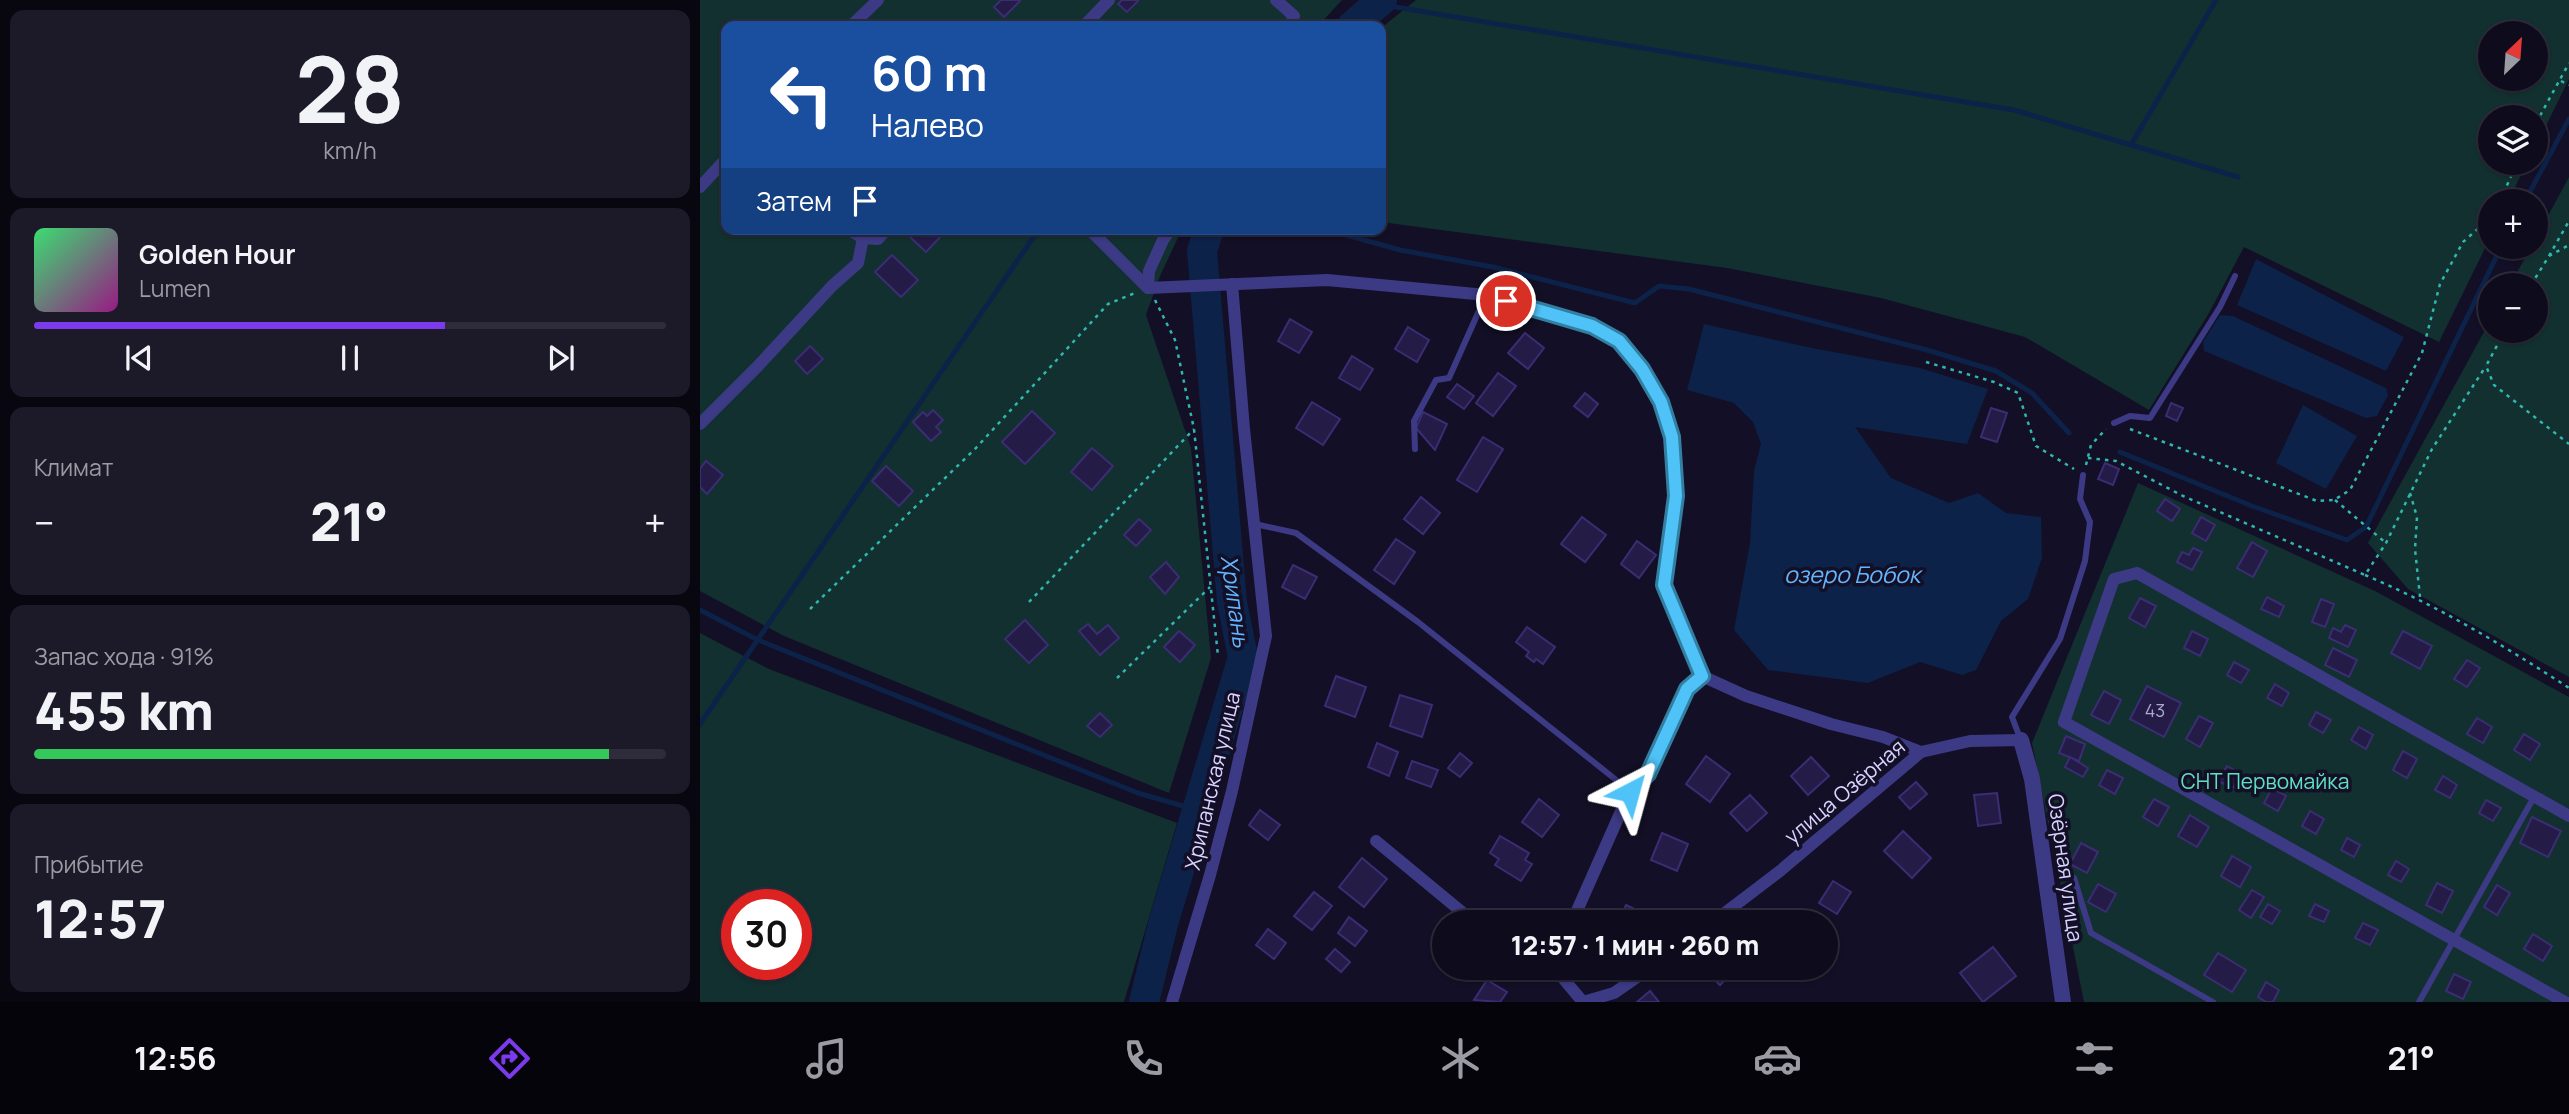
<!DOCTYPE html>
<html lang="ru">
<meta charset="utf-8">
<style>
:root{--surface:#0e0b1c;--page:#1c1929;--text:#f1f3f6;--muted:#9b9ba3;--line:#2e2b3b;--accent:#7c3aed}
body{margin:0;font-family:Manrope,sans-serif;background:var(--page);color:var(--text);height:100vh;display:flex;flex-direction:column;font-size:26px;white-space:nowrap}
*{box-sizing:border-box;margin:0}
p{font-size:23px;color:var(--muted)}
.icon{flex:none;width:38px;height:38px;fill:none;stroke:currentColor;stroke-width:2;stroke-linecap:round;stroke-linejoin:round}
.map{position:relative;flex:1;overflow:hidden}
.sheet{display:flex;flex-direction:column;gap:10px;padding:10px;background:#08060f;width:700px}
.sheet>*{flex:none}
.guide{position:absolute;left:21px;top:21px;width:665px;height:214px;border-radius:14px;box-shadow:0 2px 5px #0004,0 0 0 2px var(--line);background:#1a4fa0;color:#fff;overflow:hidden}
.needle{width:46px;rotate:25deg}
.buttons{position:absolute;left:1778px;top:21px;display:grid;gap:14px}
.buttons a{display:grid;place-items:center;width:70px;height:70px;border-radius:50%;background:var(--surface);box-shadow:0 2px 5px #0004,0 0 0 2px var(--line);font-size:35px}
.speed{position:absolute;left:21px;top:889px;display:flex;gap:14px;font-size:35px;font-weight:700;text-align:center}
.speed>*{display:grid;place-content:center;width:91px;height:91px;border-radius:50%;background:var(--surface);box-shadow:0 2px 5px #0004,0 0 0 2px var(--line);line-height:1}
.speed .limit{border:10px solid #d22;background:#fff;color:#111}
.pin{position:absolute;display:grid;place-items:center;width:60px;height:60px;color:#fff;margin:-30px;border:4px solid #fff;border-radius:50%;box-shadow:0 2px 7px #0007}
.me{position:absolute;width:77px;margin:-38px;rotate:39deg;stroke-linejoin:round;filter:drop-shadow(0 0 5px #0008)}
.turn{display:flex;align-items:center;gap:24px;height:147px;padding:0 35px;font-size:32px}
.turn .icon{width:91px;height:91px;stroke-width:2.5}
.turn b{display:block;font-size:49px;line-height:60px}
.then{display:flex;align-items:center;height:66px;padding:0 35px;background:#0003;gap:14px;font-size:26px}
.big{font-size:52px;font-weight:800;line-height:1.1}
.sheet .widget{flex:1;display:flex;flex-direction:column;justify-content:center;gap:10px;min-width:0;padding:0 24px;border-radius:14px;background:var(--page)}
.sheet .dial{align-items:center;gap:0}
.dial b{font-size:91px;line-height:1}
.song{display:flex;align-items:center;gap:21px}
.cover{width:84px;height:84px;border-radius:10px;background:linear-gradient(135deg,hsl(140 70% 55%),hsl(310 70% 35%))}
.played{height:7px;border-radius:4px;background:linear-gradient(90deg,var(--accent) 65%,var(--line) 65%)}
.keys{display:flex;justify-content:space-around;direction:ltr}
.heat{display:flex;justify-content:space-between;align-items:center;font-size:38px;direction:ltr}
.charge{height:10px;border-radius:5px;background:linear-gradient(90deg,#34c759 91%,var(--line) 0)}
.trip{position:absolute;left:732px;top:910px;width:406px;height:70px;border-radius:35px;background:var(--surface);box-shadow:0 2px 5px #0004,0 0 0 2px var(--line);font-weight:800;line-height:70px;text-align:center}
.menu{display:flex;height:112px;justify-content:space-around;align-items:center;background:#06040b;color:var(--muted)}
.menu .icon{width:49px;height:49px}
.menu .active{color:var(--accent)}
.menu b{font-size:32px;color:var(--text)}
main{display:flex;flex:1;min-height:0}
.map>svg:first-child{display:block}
.green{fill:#12302f;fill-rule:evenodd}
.water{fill:#0c2248}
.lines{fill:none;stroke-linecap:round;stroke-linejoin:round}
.stream{stroke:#0c2248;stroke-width:5}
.river{stroke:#0c2248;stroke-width:30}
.building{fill:#241b47;stroke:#3b2d73;stroke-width:2}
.path{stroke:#2fb8b0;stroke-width:2.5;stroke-dasharray:3.5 5;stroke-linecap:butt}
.service{stroke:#3d3a85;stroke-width:6}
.minor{stroke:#3d3a85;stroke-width:12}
.tertiary{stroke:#3d3a85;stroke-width:16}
.route-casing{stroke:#337fa1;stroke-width:18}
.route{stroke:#4fc3f7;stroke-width:12}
.labels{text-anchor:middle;stroke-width:7;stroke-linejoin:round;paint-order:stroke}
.number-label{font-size:18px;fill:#aca6d1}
.street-label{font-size:21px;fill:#d9d4ff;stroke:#130f26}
.park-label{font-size:21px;fill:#5fe0c0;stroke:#130f26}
.water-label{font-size:23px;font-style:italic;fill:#62b6ff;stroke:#130f26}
</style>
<main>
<section class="sheet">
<div class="widget dial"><b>28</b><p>km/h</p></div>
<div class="widget">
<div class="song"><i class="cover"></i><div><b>Golden Hour</b><p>Lumen</p></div></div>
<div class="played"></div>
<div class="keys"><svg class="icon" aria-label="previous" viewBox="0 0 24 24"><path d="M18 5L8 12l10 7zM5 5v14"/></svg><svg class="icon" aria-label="pause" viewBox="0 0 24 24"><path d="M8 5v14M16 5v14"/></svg><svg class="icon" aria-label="next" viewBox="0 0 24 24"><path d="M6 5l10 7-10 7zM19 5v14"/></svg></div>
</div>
<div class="widget"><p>Климат</p>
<div class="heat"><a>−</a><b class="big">21°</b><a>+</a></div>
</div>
<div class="widget"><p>Запас хода · 91%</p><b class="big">455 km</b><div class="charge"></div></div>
<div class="widget"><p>Прибытие</p><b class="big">12:57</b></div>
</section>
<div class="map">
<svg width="1869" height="1002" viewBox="0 0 1869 1002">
<rect width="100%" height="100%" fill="#130f26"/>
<!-- green -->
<g class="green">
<polygon points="0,0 642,0 618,26 26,26 26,229 482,229 460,276 446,315 491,448 511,658 469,793 84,636 0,591"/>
<path d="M716,0H1869V79L1836,146V117H1790V163H1827L1808,201H1790V238L1739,342L1544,247L1509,313L1449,410L1325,337L1181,298L1027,268L681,222V28ZM1790,33H1836V79H1790Z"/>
<polygon points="1869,177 1869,677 1708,589 1668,543 1790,321 1790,331 1836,331 1836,285 1810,285 1831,247 1836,247 1836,238"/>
<polygon points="1438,483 1675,591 1869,697 1869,1002 1384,1002 1332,743"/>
<path d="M0,633L69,669L477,823L424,1002H0ZM37,905H96V964H37Z"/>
</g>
<!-- water -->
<g class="water">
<polygon points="1556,259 1704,337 1686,371 1537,305"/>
<polygon points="1520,315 1533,316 1686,388 1688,395 1677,416 1666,418 1504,351 1503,342"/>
<polygon points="1004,324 1112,348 1220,368 1288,389 1267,444 1155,427 1191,478 1249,503 1278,493 1306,513 1341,517 1342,558 1328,599 1301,621 1276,670 1262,675 1220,662 1168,683 1068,670 1034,630 1050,543 1054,471 1061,444 1053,422 1034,403 987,390"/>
<polygon points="1603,405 1657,436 1626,489 1576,463"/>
</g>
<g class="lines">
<!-- stream -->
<g class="stream">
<polyline points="678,4 1314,110 1538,177"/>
<polyline points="1431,145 1516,0"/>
<polyline points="1825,201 1869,119"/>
<polyline points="625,229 700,250 793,267 935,303 959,286 989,289 1227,350 1296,371 1332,393 1369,433"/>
<polyline points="1420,452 1552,506 1647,540 1666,527 1801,247"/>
<polyline points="0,610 58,640 438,793 497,810"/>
<polyline points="0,724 339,229"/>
</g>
<!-- river -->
<g class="river">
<polyline points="652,26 682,0"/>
<polyline points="444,1002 463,924 543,657 532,602 502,251 509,229"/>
</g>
</g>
<!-- building -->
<g class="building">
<polygon points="301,0 318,0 320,1 304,17 294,7"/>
<polygon points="422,0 437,0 438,1 427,12 418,4"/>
<polygon points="212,229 238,229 243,234 226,252 207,234"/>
<polygon points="192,255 218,280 201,297 175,272"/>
<polygon points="590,319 612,332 599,353 578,341"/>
<polygon points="708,327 729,340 717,362 695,349"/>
<polygon points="825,333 844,348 828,369 808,353"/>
<polygon points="110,346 123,359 107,374 95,361"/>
<polygon points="652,356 673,369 660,390 639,378"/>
<polygon points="798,373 816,386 793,416 776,403"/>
<polygon points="757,384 774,396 764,409 747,397"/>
<polygon points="885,393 898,404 888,417 874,406"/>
<polygon points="612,402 640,419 623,445 596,428"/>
<polygon points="1471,403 1483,408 1477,421 1466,416"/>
<polygon points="1291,408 1307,413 1297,442 1281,437"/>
<polygon points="233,410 243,420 236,427 241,432 231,441 213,422 223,412 227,416"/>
<polygon points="332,411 355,433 325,464 302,442"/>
<polygon points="723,412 747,424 735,450 716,428"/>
<polygon points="783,437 803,449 777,492 757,480"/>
<polygon points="392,448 413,466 392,490 371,472"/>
<polygon points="6,461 23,475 7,494 0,487 0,469"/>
<polygon points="1405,463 1419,469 1413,485 1398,479"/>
<polygon points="186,466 213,491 199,506 172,481"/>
<polygon points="721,497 740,513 723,534 704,519"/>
<polygon points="1465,499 1480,509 1472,521 1457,511"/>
<polygon points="882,517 906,535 885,562 861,544"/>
<polygon points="1501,517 1515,525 1506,541 1492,533"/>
<polygon points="439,519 451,530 436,546 424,535"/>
<polygon points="696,539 715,552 694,584 674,570"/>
<polygon points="937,541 956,555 939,578 921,564"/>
<polygon points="1552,542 1567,551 1553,577 1537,568"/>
<polygon points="1493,548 1502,552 1492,570 1477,562 1482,552 1489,555"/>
<polygon points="466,562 479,577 465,594 450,577"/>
<polygon points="593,565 617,577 605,599 582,587"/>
<polygon points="1567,597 1584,606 1579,617 1561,609"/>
<polygon points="1440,598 1456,606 1445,627 1429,618"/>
<polygon points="1621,599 1634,604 1625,627 1612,622"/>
<polygon points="325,620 348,645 329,663 305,639"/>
<polygon points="388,624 397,634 408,625 419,638 400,655 379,631"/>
<polygon points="1645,625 1656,630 1648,647 1629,638 1633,628 1641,632"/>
<polygon points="827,627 855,647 843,664 836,659 834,662 826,656 829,652 816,642"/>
<polygon points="479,631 495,645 480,662 464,647"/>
<polygon points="1492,631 1508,639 1500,656 1484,648"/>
<polygon points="1703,631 1732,646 1720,669 1691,653"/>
<polygon points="1633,648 1657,660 1649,677 1625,665"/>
<polygon points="1767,660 1780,668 1767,687 1754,679"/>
<polygon points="1534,662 1549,670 1541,683 1527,675"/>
<polygon points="636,676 666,687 655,717 625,706"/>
<polygon points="1575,684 1589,693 1582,706 1567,698"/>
<polygon points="1447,686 1481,703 1464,737 1430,719"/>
<polygon points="1404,691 1421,700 1409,724 1391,715"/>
<polygon points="700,695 732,705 722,737 690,726"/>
<polygon points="1616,712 1631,720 1623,733 1609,725"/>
<polygon points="400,713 412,725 400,737 387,726"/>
<polygon points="1499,716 1513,723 1500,747 1486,739"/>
<polygon points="1777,718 1792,727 1783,743 1767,734"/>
<polygon points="1659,727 1673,735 1666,749 1651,740"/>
<polygon points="1824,734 1840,744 1830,760 1814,750"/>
<polygon points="1366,736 1385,744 1379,761 1359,753"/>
<polygon points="677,743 698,752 689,776 668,767"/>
<polygon points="1703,751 1717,759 1707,778 1693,770"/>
<polygon points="760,753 772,763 760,777 748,768"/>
<polygon points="1006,756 1030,774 1010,802 986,784"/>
<polygon points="1111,757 1129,776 1108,795 1091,776"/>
<polygon points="1370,757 1388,768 1383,777 1365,767"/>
<polygon points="712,761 738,770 731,787 706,778"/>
<polygon points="1527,766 1541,774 1533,788 1518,781"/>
<polygon points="1407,770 1423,778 1415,794 1399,785"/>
<polygon points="1743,776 1757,785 1750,798 1735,790"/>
<polygon points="1216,782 1227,794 1210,809 1199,797"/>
<polygon points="1572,788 1586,796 1578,811 1564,803"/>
<polygon points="1297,793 1301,823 1278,826 1274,795"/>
<polygon points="1050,795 1067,813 1047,831 1030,813"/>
<polygon points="839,799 859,815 842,837 822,822"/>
<polygon points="1454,799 1469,807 1458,826 1443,817"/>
<polygon points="1786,800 1801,808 1793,821 1779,813"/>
<polygon points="560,810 580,825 568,840 549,825"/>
<polygon points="1610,811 1624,819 1616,834 1602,826"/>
<polygon points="1490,815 1509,827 1497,847 1478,836"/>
<polygon points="1832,817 1861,831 1848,857 1820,843"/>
<polygon points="1203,831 1231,858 1212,878 1184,851"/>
<polygon points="962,833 988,844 977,871 951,860"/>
<polygon points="800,836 829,853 825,860 832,864 821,881 795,865 799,859 790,853"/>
<polygon points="1647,838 1660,845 1654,857 1641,850"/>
<polygon points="1381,843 1398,852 1387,873 1370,864"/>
<polygon points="1532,856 1551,867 1540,887 1521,876"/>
<polygon points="662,858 687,879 664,907 639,887"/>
<polygon points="1696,861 1709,869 1701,882 1688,875"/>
<polygon points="1133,881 1151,892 1137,914 1119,903"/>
<polygon points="1737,883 1753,891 1742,913 1726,905"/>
<polygon points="1398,884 1416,894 1406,912 1388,902"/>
<polygon points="1797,885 1810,893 1797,915 1784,907"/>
<polygon points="1552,890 1564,897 1551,918 1539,910"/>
<polygon points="614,892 632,906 612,930 594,916"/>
<polygon points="1568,904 1580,911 1572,924 1560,917"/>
<polygon points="1615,904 1629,911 1624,922 1609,916"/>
<polygon points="926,905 947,915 943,922 918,922"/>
<polygon points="649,917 667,931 655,946 638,933"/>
<polygon points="1663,923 1678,930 1670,945 1655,938"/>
<polygon points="568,929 586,943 574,959 556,945"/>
<polygon points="1833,934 1852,946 1843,961 1824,949"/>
<polygon points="1293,947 1316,976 1283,1002 1260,973"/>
<polygon points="635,949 650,962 641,972 626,959"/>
<polygon points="1518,953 1546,970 1532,992 1504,975"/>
<polygon points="1002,968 1037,968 1020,985"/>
<polygon points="1754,974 1771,982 1763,999 1746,991"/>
<polygon points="787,980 807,992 800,1002 774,1000"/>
<polygon points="1566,982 1579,990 1573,1002 1566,1002 1558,997"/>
<polygon points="950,991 959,1002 937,1002"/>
</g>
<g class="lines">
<!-- path -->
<g class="path">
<polyline points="1861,81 1869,85"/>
<polyline points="1836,123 1869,63"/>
<polyline points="1800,201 1817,163"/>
<polyline points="1849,256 1869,221"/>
<polyline points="1831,285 1849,256 1869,245"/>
<polyline points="455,300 475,340 494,429 518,656"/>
<polyline points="1805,331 1786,366 1794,385 1869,444"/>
<polyline points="1226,362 1294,382 1318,393 1336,446 1374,469"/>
<polyline points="1430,429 1617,501 1634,500 1650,490 1722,353 1740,284 1763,242 1790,218"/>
<polyline points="1388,458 1416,461 1483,496 1665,575 1686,543 1732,449 1786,366"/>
<polyline points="1386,465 1391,445 1406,429"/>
<polyline points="1710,493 1717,517 1715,549 1720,597"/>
<polyline points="1635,500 1686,543"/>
<path d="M1665,575C1738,606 1803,645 1869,688"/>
<polyline points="329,602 494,429"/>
<polyline points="110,609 276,448 408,304 435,293"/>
<polyline points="417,678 510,587"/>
</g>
<!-- service -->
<g class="service">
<polyline points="1414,423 1430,416 1450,418 1520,307 1535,276"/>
<polyline points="715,449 714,421 736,380 749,378 786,295"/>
<polyline points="555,524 596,533 718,622 930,791"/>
<polyline points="1320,738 1312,717 1360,639 1385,561 1390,522 1380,499 1383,475"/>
<polyline points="1374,878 1391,933 1513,1002"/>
<polyline points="1719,1002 1834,797"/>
</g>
<!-- minor -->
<g class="minor">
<polyline points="576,0 594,16 590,26"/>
<polyline points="151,26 178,0"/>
<polyline points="384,26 409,0"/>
<polyline points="0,187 26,159"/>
<polyline points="148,229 163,238 178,239 187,229"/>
<polyline points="389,229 448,288 627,280 786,295 892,326 919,341 942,369 961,402 973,437 976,496 964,585 1002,676 987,689 948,774 930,791 872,922"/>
<polyline points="448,288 449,271 463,240 471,229"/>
<polyline points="0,424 58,366 132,286 158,263 163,238"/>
<polyline points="1002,676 1046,696 1131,724 1183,737 1221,752"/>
<polyline points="676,841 774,922"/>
<polyline points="1013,922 1080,871 1221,752 1270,741 1321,740"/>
<polyline points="831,968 862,977"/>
<polyline points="861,968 862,977 883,1002"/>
<polyline points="472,1002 510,875 532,791 566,636 544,429 532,284"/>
<polyline points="883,1002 914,993 950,968"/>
<polyline points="1865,1002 1364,722 1414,579 1437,573 1869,816"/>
</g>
<!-- tertiary -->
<polyline class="tertiary" points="1321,740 1332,779 1363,1002"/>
</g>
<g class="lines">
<!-- route casing -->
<g class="route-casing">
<polyline id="route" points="806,301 892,326 919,341 942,369 961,402 972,437 976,496 964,585 1002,676 987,689 948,774 930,792"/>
</g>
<!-- route -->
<use href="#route" class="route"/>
</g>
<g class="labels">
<!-- number labels -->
<g class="number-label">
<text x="1455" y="717">43</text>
</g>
<!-- street labels -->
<g class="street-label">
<text transform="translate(513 781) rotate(-77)" y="7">Хрипанская улица</text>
<text transform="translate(1145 792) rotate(-40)" y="7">улица Озёрная</text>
<text transform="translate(1365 868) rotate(82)" y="7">Озёрная улица</text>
</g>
<!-- park labels -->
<g class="park-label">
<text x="1565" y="789">СНТ Первомайка</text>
</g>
<!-- water labels -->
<g class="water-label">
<text x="1152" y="583">озеро Бобок</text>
<text transform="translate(535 601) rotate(82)" y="8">Хрипань</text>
</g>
</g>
</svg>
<div class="buttons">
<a><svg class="needle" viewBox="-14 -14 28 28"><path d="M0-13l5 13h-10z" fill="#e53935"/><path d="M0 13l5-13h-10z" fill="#9b9ba3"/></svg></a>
<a><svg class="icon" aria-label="layers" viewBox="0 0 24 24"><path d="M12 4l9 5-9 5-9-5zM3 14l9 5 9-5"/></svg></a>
<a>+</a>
<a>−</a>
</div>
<div class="speed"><div class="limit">30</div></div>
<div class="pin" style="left:806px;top:301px;background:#d93025"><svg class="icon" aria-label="arrive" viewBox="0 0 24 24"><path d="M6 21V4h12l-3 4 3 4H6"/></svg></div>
<svg class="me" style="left:930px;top:792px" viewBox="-20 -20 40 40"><path d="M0-17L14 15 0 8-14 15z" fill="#4fc3f7" stroke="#fff" stroke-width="4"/></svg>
<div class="trip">12:57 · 1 мин · 260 m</div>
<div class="guide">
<div class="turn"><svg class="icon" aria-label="left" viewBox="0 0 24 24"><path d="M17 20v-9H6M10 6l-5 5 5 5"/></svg><div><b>60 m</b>Налево</div></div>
<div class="then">Затем<svg class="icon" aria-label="arrive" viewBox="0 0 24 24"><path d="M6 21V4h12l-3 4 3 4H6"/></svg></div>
</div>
</div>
</main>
<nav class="menu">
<b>12:56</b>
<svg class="icon active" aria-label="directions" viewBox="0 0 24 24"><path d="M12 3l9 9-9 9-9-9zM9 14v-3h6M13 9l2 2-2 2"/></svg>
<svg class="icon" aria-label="music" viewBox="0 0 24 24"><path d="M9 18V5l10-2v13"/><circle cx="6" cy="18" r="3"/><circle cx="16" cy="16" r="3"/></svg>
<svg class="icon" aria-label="phone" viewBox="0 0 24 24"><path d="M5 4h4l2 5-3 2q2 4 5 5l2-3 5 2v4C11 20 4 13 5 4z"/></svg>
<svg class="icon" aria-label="climate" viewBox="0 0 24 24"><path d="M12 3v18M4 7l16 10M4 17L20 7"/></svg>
<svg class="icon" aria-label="car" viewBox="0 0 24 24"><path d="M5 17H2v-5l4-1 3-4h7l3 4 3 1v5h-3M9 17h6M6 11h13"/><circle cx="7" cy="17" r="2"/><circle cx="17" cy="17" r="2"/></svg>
<svg class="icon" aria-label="filters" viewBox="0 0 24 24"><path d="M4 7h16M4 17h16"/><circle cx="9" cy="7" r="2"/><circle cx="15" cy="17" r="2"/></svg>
<b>21°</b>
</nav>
